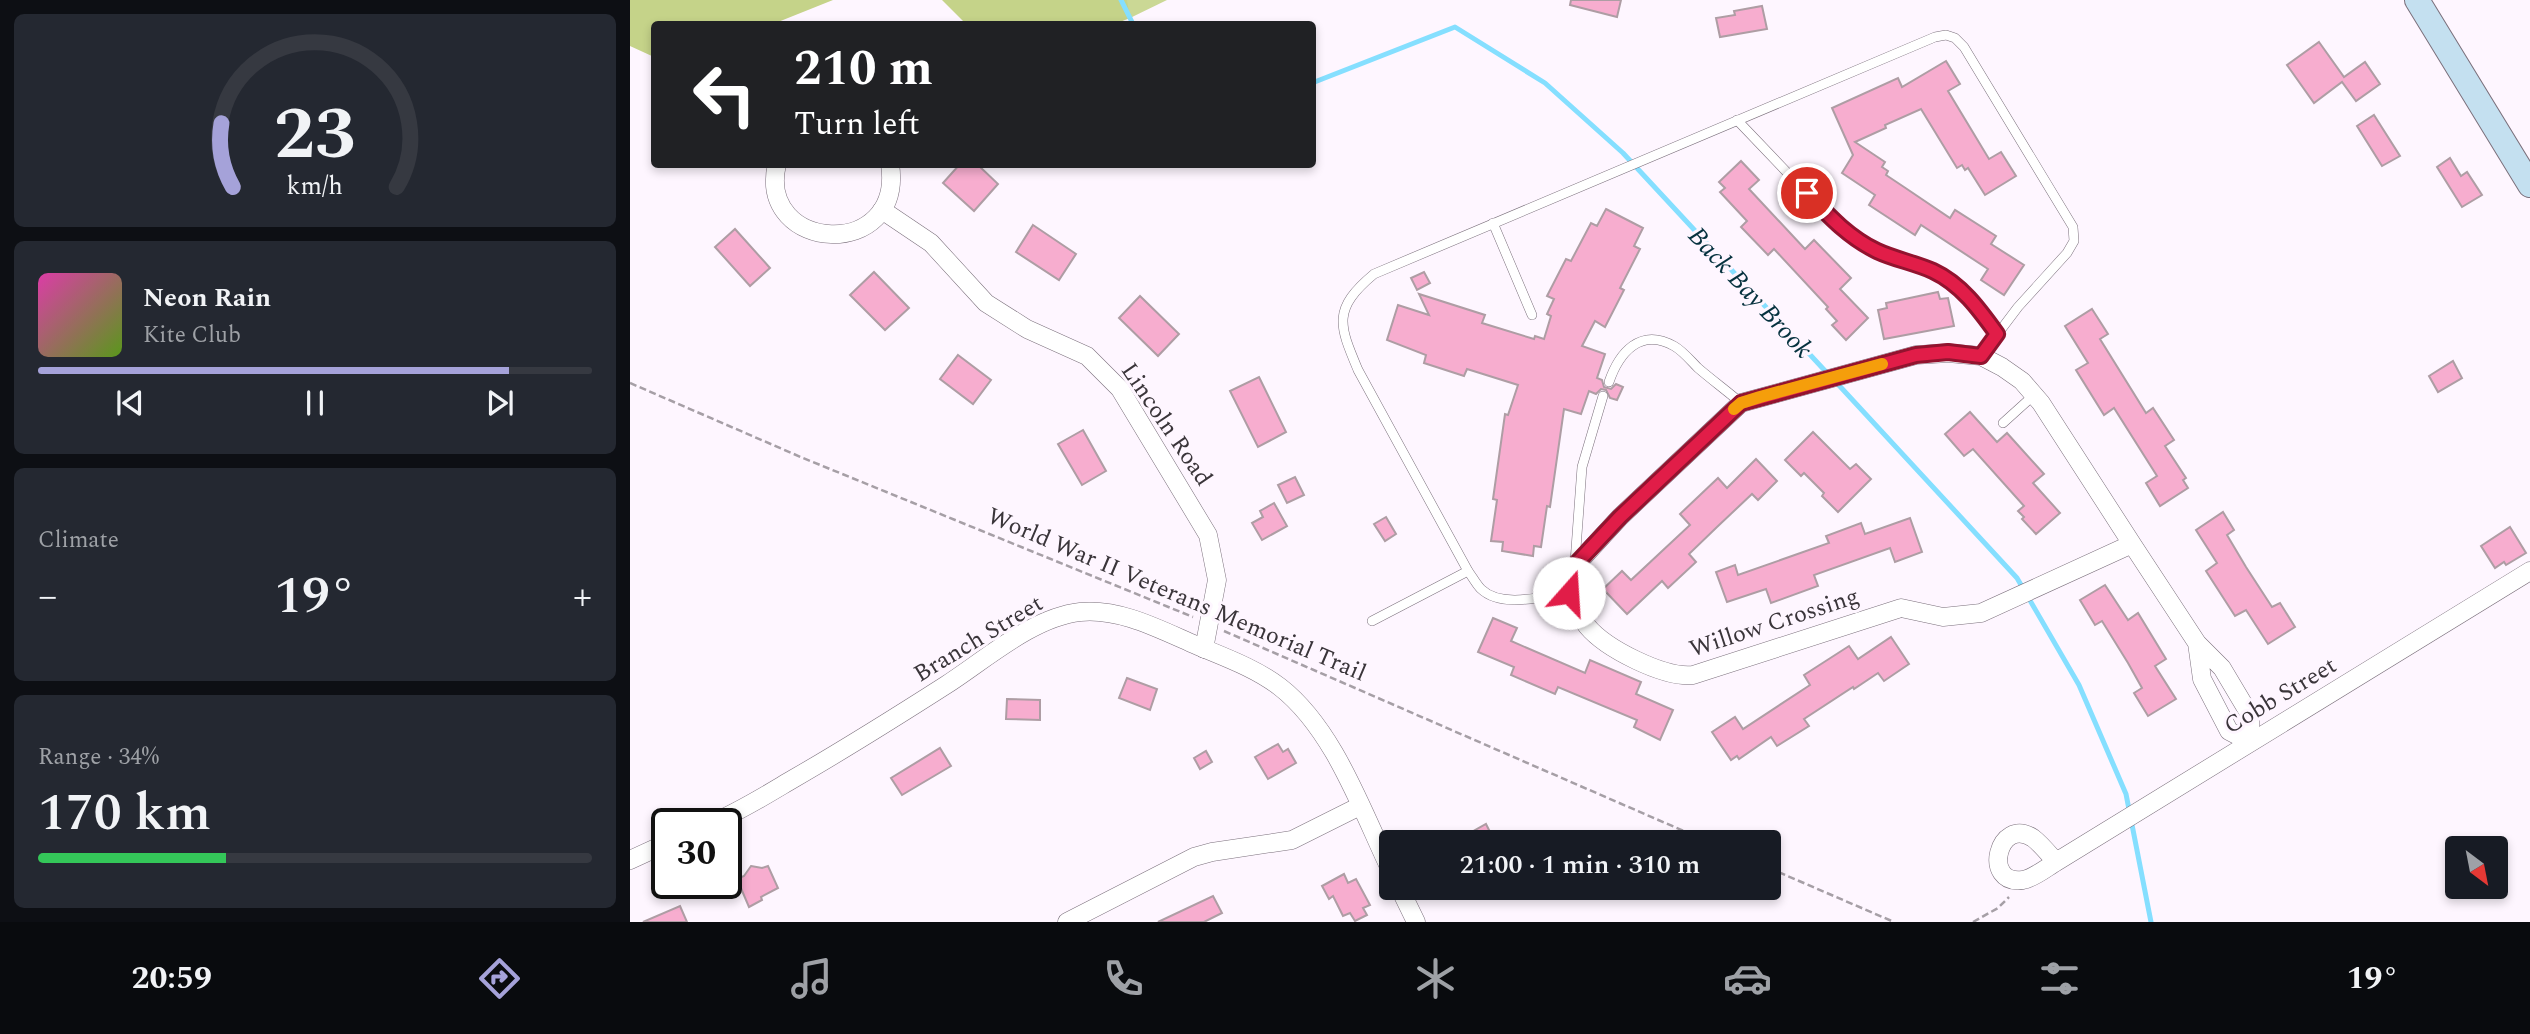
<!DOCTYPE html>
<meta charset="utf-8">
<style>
:root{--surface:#171b24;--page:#242831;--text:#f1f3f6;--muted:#9ea1a6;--line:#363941;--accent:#a5a2d9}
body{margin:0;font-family:Spectral,serif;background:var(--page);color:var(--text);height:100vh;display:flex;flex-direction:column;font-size:26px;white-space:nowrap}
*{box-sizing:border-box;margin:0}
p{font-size:23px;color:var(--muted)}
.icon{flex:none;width:38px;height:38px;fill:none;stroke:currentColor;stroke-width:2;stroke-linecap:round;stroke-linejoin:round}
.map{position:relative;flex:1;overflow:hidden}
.side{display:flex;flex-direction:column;gap:14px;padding:14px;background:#0d0f14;width:630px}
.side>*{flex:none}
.banner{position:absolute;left:21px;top:21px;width:665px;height:147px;border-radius:7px;box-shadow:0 4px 10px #0003;background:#202124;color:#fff;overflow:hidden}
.needle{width:46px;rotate:148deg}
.tools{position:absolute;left:1815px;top:836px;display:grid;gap:14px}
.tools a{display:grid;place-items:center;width:63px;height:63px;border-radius:7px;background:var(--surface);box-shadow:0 4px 10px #0003;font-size:35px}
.speed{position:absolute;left:21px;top:808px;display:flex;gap:14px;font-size:35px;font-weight:700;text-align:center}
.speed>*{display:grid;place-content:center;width:91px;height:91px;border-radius:50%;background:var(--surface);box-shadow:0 4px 10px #0003;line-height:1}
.speed .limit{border:4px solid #111;border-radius:10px;background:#fff;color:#111}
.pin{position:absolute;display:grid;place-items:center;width:60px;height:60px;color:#fff;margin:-30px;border:4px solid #fff;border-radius:50%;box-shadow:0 2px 7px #0007}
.me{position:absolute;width:77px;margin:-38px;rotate:19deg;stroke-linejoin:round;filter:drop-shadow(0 0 5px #0008)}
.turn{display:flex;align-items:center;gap:24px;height:147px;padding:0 28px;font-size:32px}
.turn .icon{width:91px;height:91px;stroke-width:2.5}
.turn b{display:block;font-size:49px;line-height:60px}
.big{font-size:52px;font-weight:600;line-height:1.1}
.side .widget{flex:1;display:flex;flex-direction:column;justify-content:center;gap:10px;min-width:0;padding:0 24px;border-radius:10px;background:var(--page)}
.side .dial{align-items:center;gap:0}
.dial svg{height:182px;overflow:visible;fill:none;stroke:var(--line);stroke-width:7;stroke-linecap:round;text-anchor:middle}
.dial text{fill:var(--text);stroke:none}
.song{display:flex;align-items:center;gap:21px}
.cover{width:84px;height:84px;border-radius:10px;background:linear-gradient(135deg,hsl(320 70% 55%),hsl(90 70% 35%))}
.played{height:7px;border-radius:4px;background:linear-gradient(90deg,var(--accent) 85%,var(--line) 85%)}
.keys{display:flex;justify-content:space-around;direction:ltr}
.heat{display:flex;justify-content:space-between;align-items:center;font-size:38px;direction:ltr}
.charge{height:10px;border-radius:5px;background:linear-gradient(90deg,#34c759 34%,var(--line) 0)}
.trip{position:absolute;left:749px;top:830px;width:402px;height:70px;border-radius:7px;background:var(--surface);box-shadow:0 4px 10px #0003;font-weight:600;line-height:70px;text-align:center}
.menu{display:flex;height:112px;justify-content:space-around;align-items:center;background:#090b0e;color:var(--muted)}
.menu .icon{width:49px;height:49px}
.menu .active{color:var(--accent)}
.menu b{font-size:32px;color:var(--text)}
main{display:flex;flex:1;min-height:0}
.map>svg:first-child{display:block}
.green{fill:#cbd895}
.forest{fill:#c5d389}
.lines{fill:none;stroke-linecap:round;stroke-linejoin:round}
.stream{stroke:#85dfff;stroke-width:5}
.building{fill:#f7adcf;stroke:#ae9da4;stroke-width:2}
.lane-casing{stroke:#7b707c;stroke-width:10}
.street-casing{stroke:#7b707c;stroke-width:19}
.secondary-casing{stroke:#7b707c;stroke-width:26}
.path{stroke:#a69fa6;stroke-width:2.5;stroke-dasharray:7 3.5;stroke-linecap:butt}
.lane{stroke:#fff;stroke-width:9}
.street{stroke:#fff;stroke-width:18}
.secondary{stroke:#c4e0f0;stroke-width:24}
.route-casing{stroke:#92132f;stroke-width:18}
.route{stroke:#e11d48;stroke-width:12}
.slow{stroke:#f59e0b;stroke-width:12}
.labels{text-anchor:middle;stroke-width:6;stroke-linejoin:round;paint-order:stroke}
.street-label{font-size:24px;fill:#3a353a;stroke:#fef6ff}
.water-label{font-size:26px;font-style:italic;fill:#06323f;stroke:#fef6ff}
</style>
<main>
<section class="side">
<div class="widget dial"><svg viewBox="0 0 100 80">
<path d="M14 69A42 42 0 1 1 86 69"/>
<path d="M14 69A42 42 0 0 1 9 41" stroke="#a5a2d9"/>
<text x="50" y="56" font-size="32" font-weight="700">23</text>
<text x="50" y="72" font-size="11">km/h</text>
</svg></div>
<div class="widget">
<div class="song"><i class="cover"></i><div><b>Neon Rain</b><p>Kite Club</p></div></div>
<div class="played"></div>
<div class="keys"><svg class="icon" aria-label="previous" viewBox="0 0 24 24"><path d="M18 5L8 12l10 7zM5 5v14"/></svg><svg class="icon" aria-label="pause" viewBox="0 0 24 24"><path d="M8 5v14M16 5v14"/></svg><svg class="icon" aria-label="next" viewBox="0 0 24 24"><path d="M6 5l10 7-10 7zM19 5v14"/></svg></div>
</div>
<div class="widget"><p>Climate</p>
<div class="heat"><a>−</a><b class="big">19°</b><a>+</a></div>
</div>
<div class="widget"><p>Range · 34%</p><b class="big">170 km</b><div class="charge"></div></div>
</section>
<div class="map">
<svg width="1900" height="922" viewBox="0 0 1900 922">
<rect width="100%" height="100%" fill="#fef6ff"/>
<!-- green -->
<polygon class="green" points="491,0 537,0 500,18"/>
<!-- forest -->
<g class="forest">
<polygon points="0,0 203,0 143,24 24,24 24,57 0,46"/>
<polygon points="312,0 497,0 500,18 485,24 336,24"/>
</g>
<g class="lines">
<!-- stream -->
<g class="stream">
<polyline points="491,0 503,24"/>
<polyline points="682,83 825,27 915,83 993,153 1198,374"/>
<polyline points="1205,381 1387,578 1449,685 1496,794 1521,922"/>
</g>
</g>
<!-- building -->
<g class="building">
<polygon points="941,0 991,0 987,17 940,5"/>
<polygon points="1132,6 1137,29 1090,37 1086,18 1105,15 1104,11"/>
<polygon points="1689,42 1714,77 1735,62 1750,84 1726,101 1712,82 1684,103 1657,65"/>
<polygon points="1316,61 1330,84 1318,91 1359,159 1371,152 1386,176 1355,195 1338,168 1335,170 1332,165 1327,168 1291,109 1255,125 1256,128 1225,142 1255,162 1252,167 1258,171 1256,175 1274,187 1320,218 1325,210 1366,236 1361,244 1394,265 1374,295 1351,280 1358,269 1291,225 1285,235 1239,205 1245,195 1212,173 1223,155 1202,108 1268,78 1272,87"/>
<polygon points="1744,115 1770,156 1752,166 1727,126"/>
<polygon points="1820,158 1831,176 1837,172 1852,195 1832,207 1807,167"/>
<polygon points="1111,161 1129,180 1119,189 1175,249 1184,240 1221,278 1210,289 1238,318 1216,340 1202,325 1207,321 1196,309 1198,307 1144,249 1138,255 1111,227 1117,221 1090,192 1095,188 1089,182"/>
<polygon points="330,164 347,164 368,184 344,211 313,183"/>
<polygon points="976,209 1013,228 1004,246 1010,249 990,288 994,290 975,327 965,321 952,346 975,354 967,378 972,380 974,387 981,389 986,384 993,387 987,400 980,398 976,390 971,389 966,394 959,391 951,414 934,409 920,507 917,506 911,547 904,546 903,556 872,551 873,542 861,541 867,500 863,499 875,414 878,415 888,385 837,369 834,376 794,363 796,355 757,340 768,305 799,315 789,294 855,315 852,323 904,339 905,336 914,339 921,316 917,314 924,299 917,296 936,259 941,261 961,223 967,226"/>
<polygon points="403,225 446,254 429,280 386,252"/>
<polygon points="105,229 140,268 120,286 85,247"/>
<polygon points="244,272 279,308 255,330 220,295"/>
<polygon points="794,272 800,283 787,290 781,278"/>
<polygon points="1308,292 1310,299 1318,298 1324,326 1254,339 1248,310 1257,308 1256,303"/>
<polygon points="510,296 549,334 528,356 489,318"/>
<polygon points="1462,309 1478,334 1470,339 1516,413 1523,408 1544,440 1535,446 1556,478 1553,480 1558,488 1530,506 1516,483 1527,476 1484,408 1474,415 1446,370 1458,363 1435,326"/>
<polygon points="328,355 361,380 343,404 310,379"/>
<polygon points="1823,361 1832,378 1808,392 1799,376"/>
<polygon points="629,377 656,432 628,447 600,391"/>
<polygon points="1340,412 1367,442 1377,433 1414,474 1403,483 1430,513 1406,534 1392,519 1394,517 1388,511 1394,506 1343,449 1334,456 1315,434"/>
<polygon points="453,430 476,471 452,485 428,444"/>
<polygon points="1183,432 1220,469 1226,464 1241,479 1208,512 1192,496 1194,493 1174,473 1171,476 1155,460"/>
<polygon points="1126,459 1147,481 1128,500 1122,494 1087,527 1059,554 1066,562 1038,588 1032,581 997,614 973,589 992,571 1001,580 1060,525 1050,514 1088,478 1097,488"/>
<polygon points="665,477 674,495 657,503 648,485"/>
<polygon points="644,503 657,526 632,540 622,523 633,517 630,511"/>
<polygon points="1593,512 1604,530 1597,535 1616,567 1642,607 1650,603 1665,627 1638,644 1616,610 1605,616 1576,571 1587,563 1566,530"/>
<polygon points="756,517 766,534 755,541 744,524"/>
<polygon points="1280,518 1292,552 1265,562 1260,548 1184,575 1188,586 1141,603 1136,589 1097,602 1086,572 1105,565 1108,575 1199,543 1196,536 1231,523 1235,534"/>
<polygon points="1880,527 1896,553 1876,565 1874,562 1865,568 1851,546"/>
<polygon points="1475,585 1498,620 1508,613 1536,659 1525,666 1546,699 1518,716 1504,693 1512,688 1498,663 1472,621 1465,625 1450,600"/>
<polygon points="863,618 887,628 881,641 955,673 960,660 1011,682 1006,694 1043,710 1030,740 1004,727 1007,720 928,687 925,694 881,675 884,667 848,652"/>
<polygon points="1261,637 1279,664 1254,681 1248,673 1224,689 1223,687 1174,719 1179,726 1147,746 1141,737 1109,759 1107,756 1101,760 1082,732 1105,717 1113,729 1180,685 1174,675 1219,646 1228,659"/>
<polygon points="497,678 527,689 520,710 489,698"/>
<polygon points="377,699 410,700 410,720 376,719"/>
<polygon points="648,744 653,752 658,749 666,763 638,779 625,757"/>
<polygon points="310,748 321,766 272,795 261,778"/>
<polygon points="576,751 582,762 570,769 564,758"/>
<polygon points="856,824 865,842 824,842"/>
<polygon points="121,866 132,868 138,866 148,888 131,897 132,900 119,907 107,879 114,876"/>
<polygon points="714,874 718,883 726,879 740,905 733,908 737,915 725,921 720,913 713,916 703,896 699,899 692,886"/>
<polygon points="583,896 592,913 574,922 528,922"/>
<polygon points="50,906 57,922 13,922"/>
</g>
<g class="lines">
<!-- lane casing -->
<g class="lane-casing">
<g id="lane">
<polyline points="1107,120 1211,229 1247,251 1304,271 1326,285 1351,311 1367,334"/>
<polyline points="863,223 902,315"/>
<path d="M979,382C989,353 1010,327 1044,346C1053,351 1061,361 1068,368C1082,380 1097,391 1111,403"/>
<polyline points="1373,423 1404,395"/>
<polyline points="945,562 952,467 973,396"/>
<path d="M939,593C914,596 872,609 851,589C846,584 842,576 838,571L728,370C709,325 702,309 744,274L1305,37L1316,35L1325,38L1334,47L1443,227L1444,241L1437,253L1388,307L1351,356"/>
<polyline points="742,621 838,571"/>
</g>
</g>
<!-- street casing -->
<g class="street-casing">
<g id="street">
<path d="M147,164C126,253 275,262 260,164"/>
<polyline points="252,210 301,243 356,303 397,329 457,356 490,389 578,535 587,580 574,649"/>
<path d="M1502,544L1411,403L1392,381L1372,367L1351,356L1318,353L1286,355L1111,403L990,517L944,567L939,593C945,603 950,617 957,626C976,649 1034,678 1063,675L1271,608L1313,617L1351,613L1502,544L1567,643L1592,668L1620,715V742L1599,731L1572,679L1567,643"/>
<path d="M80,824C109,812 136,795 163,779C215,749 266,717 316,685C355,660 403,617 450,612C488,608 527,628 561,643C591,656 624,667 650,687C704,729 732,811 761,871"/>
<polyline points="0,860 37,843"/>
<path d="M1426,862C1419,854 1411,844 1403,838C1368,815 1351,886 1393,880C1404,878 1416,868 1426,862L1900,571"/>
<polyline points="769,887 786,922"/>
<polyline points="437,922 564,857 582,852 662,840 730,806"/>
</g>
</g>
<!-- secondary casing -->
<g class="secondary-casing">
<polyline id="secondary" points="1787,0 1900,185"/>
</g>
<!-- path -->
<g class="path">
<polyline points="0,383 173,458 563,617"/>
<polyline points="594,631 1079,842"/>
<polyline points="1139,868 1264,922"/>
<polyline points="1343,922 1368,908 1379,897"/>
</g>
<!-- lane -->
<use href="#lane" class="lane"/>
<!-- street -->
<use href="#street" class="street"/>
<!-- secondary -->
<use href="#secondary" class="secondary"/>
</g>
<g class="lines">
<!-- route casing -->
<g class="route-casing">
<path id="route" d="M939,593L944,566L990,517L1111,403L1286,355L1318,352L1351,356L1367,334C1349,309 1331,284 1303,271C1285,263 1264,259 1247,251C1218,237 1198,215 1177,193"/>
</g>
<!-- route -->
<use href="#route" class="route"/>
<!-- slow -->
<polyline class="slow" points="1104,409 1111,403 1130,397 1252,364"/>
</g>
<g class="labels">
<!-- street labels -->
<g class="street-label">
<text transform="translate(537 424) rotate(56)" y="8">Lincoln Road</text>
<text transform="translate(547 594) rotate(23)" y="8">World War II Veterans Memorial Trail</text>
<text transform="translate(1144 622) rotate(-18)" y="8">Willow Crossing</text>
<text transform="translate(348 638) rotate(-31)" y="8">Branch Street</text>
<text transform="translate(1650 695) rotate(-31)" y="8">Cobb Street</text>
</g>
<!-- water labels -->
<g class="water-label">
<text transform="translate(1121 292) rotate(47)" y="9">Back Bay Brook</text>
</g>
</g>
</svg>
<div class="tools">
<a><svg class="needle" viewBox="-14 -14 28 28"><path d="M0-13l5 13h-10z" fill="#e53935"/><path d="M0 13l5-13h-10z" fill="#9ea1a6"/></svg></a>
</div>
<div class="speed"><div class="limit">30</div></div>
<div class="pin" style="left:1177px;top:193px;background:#d93025"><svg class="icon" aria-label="arrive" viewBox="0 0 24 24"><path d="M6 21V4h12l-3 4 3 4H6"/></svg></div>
<svg class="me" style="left:939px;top:593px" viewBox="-20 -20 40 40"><circle r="19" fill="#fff"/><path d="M0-13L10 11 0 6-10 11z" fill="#e11d48"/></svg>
<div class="trip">21:00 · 1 min · 310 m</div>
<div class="banner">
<div class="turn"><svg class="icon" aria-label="left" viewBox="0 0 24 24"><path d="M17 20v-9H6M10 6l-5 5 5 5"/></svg><div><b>210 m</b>Turn left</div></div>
</div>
</div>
</main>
<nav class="menu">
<b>20:59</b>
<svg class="icon active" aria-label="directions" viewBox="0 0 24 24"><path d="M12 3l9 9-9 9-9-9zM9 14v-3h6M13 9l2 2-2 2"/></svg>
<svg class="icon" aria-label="music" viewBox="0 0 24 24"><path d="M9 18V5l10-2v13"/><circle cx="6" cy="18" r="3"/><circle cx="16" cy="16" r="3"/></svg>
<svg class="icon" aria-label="phone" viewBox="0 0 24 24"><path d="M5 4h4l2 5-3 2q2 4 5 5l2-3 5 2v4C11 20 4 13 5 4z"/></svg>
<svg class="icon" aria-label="climate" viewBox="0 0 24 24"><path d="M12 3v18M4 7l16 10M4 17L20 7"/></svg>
<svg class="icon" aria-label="car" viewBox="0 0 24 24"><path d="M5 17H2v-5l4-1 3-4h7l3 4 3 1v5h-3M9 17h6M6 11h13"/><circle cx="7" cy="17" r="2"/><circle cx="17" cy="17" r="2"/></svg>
<svg class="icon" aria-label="filters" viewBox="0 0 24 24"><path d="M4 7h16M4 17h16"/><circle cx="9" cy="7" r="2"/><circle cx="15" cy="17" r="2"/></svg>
<b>19°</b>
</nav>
